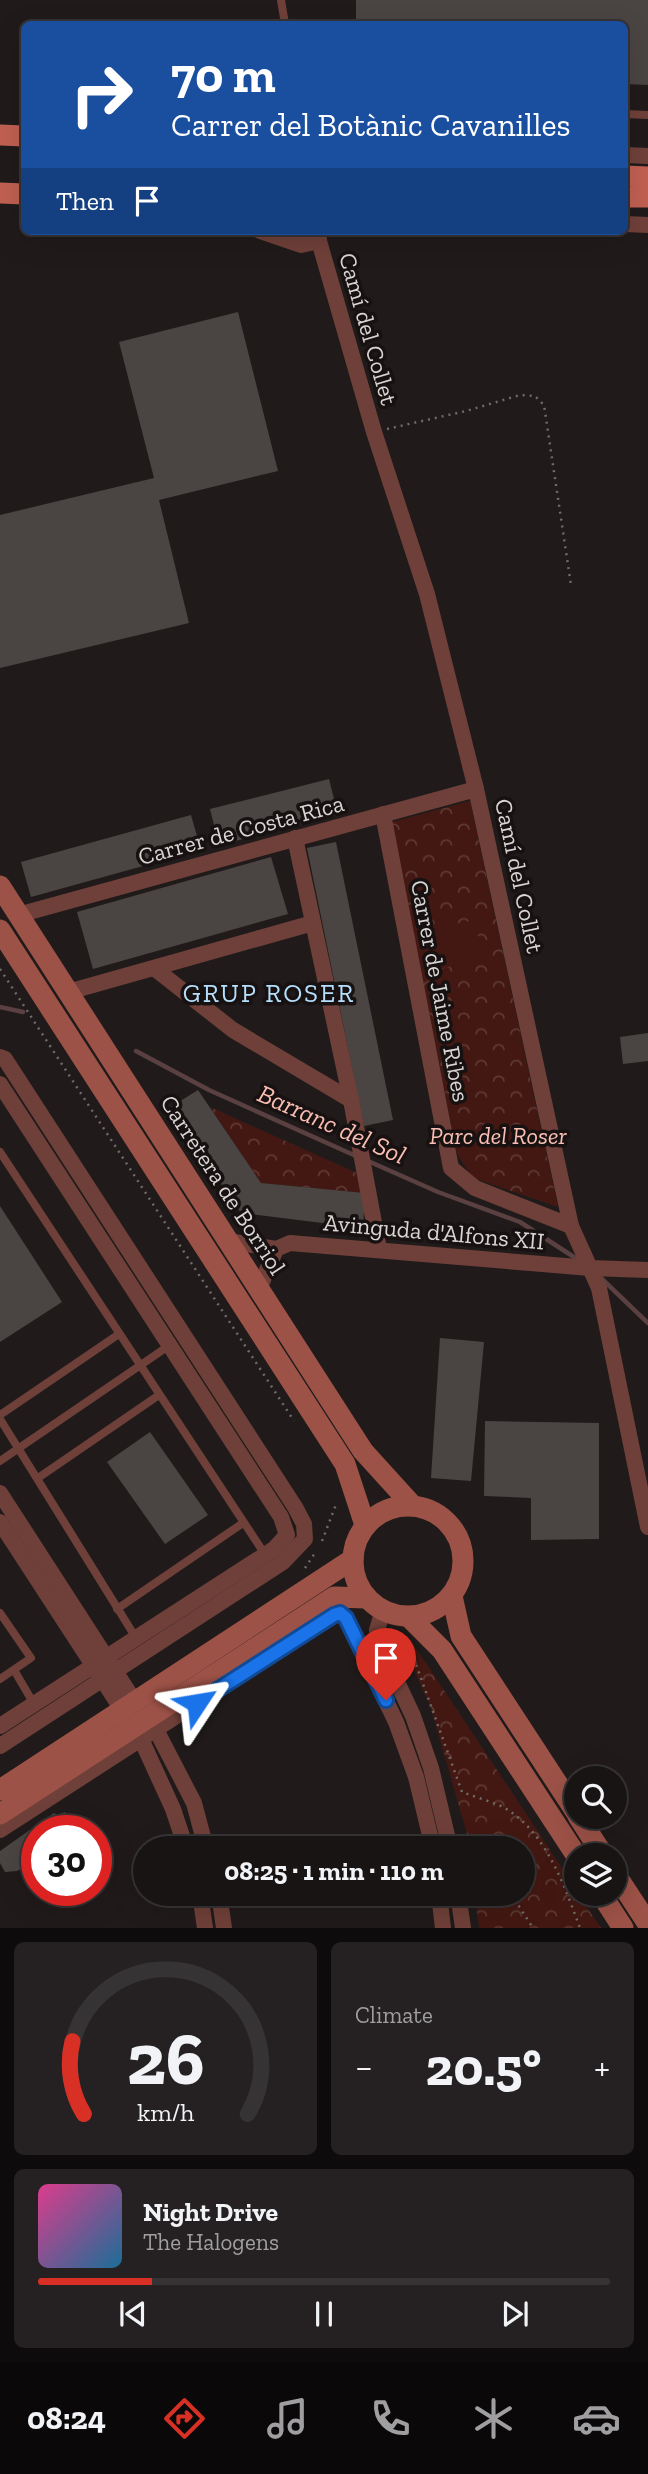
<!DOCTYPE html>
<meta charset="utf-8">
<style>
:root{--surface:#181414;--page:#252122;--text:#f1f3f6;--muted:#9f9ea0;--line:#363334;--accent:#d93025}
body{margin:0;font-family:"Zilla Slab",serif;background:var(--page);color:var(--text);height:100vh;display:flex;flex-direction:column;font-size:26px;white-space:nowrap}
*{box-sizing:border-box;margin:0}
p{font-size:23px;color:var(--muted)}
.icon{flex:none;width:38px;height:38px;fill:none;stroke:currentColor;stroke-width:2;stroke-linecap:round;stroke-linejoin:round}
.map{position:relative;height:1928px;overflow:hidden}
.details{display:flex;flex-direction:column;gap:14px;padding:14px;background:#0d0b0b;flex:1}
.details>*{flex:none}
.top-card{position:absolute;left:21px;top:21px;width:607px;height:214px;border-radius:10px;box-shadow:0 7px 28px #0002,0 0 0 2px var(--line);background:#1a4fa0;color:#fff;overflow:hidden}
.fabs{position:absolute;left:564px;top:1766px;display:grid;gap:14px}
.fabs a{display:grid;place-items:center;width:63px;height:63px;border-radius:50%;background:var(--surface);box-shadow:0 7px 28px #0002,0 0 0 2px var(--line);font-size:35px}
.speed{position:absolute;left:21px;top:1815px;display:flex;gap:14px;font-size:35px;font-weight:700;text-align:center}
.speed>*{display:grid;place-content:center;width:91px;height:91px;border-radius:50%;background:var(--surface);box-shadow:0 7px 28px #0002,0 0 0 2px var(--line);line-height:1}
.speed .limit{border:10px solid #d22;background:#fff;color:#111}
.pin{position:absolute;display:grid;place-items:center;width:60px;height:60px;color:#fff;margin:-72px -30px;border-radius:50% 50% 50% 0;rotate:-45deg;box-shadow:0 0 7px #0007}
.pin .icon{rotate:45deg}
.me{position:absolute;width:77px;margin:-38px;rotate:57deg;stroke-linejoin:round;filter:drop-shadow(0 0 5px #0008)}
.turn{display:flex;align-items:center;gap:24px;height:147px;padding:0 35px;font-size:32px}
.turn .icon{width:91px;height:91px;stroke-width:2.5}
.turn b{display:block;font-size:49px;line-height:60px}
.then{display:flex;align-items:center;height:66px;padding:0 35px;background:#0003;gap:14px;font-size:26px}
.big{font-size:52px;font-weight:800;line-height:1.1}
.details .card{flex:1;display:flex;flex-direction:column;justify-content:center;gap:10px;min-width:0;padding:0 24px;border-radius:10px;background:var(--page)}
.details .dial{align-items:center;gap:0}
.dial svg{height:182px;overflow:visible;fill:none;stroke:var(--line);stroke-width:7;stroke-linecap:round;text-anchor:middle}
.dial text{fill:var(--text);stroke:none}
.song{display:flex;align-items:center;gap:21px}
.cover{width:84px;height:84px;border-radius:10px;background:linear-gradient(135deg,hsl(330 70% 55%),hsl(200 70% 35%))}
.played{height:7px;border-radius:4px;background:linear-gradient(90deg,var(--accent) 20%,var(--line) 20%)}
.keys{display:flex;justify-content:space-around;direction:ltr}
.heat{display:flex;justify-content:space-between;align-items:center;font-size:38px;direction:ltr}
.details .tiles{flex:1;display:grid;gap:14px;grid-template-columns:1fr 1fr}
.card:last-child{grid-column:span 2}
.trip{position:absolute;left:133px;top:1836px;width:402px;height:70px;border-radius:35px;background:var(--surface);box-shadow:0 7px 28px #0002,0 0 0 2px var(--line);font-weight:800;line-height:70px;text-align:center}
.dock{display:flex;height:112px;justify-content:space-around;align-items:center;background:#0a0808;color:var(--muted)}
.dock .icon{width:49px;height:49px}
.dock .current{color:var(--accent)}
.dock b{font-size:32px;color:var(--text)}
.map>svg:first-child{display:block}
.forest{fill:url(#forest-crowns)}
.pitch{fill:#441812}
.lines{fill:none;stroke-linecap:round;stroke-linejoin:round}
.stream{stroke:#5a4040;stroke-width:4.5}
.building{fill:#4a4543}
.path{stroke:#6f6b6a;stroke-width:2.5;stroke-dasharray:2 5;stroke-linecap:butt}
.lane{stroke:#6f4039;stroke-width:8}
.street{stroke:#6f4039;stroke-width:16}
.secondary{stroke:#9d5247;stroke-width:21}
.primary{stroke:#c06052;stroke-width:21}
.route-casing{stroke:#114b97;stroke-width:18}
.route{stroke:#1a73e8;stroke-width:12}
.labels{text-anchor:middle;stroke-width:7;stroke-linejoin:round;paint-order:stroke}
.street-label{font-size:24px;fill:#d8d5d4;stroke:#171211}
.park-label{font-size:24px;font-style:italic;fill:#fabeb3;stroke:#171211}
.neighbourhood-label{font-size:26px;letter-spacing:2px;fill:#b6dffd;stroke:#171211}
.water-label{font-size:26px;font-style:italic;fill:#f9bdb2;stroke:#171211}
</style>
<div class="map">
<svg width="648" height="1928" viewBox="0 0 648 1928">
<defs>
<pattern id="forest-crowns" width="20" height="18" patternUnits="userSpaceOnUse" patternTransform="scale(1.75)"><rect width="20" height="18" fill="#441812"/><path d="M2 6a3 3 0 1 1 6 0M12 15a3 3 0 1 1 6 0" fill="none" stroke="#5e3934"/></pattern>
</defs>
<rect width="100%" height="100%" fill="#201b1a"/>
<!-- forest -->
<g class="forest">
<polygon points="470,801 558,1207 473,1178 457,1154 392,822"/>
<polygon points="210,1107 359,1174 365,1193 261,1183"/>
<polygon points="408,1636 576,1889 576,1894 578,1894 601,1928 479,1928 475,1894 523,1894 523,1848 471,1848 431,1708 401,1640"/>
</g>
<!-- pitch -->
<polygon class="pitch" points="475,920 483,960 422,972 414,932"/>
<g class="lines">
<!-- stream -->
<g class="stream">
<polyline points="0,1007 23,1012"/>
<polyline points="136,1051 209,1090 356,1156"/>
<polyline points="368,1161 438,1192 520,1222 580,1261"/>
<polyline points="601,1278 648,1323"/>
</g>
</g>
<!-- building -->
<g class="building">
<polygon points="356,0 648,0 648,85 625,84 625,24 356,24"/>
<polygon points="238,312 278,471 159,500 189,623 0,668 0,515 154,478 119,342"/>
<polygon points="329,779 338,815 219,845 210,809"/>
<polygon points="191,815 201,850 31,897 21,862"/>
<polygon points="336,842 393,1120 364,1126 307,848"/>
<polygon points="271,857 288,914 93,969 77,912"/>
<polygon points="648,1033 648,1061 623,1064 620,1037"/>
<polygon points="198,1090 261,1183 365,1193 363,1228 241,1213 169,1108"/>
<polygon points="0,1206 62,1302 0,1342"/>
<polygon points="440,1338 484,1342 471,1481 431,1478"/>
<polygon points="485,1421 599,1423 599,1539 531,1540 531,1498 484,1496"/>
<polygon points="150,1432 208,1515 165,1544 107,1462"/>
<polygon points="65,1812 75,1830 37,1830 37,1856 34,1862 17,1871 5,1872 0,1863 0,1851 54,1813 57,1815"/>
</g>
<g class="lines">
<!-- path -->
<g class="path">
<polyline points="387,429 466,411 520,395 535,396 544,405 571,585"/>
<polyline points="0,969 294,1421"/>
<polyline points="322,1541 337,1502"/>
<polyline points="305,1568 315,1553"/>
<path d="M398,1645L413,1656L462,1792C475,1797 490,1801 503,1807C546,1831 564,1885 580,1928"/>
<polyline points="464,1847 480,1844 483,1848"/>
<polyline points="511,1894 533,1928"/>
</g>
<!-- lane -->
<g class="lane">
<polyline points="281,0 285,24"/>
<polyline points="625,114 648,115"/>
<polyline points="0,1152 266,1556"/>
<polyline points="0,1415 119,1334"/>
<polyline points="0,1419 136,1638"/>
<polyline points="0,1461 170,1345"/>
<polyline points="38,1478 159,1395"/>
<polyline points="117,1609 243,1523"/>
<polyline points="0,1613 31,1658 0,1679"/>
<polyline points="14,1670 34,1704"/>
</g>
<!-- street -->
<g class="street">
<polyline points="625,155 648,156"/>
<polyline points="625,224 648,225"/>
<polyline points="260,231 301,245 319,241 318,232"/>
<polyline points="319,241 374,432 427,594 476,789 571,1226 599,1288 648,1527"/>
<polyline points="383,814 451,1168 475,1188 571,1226"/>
<polyline points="295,838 351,1100 379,1249"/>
<polyline points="18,915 476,789"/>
<polyline points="154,968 233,1030 351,1100"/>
<polyline points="68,992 313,923"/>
<polyline points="0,1057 5,1059 295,1507 304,1524 305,1539 283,1562 0,1746"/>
<polyline points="0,1084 281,1517 287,1535 274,1549 0,1726"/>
<polyline points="229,1241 276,1249 290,1243 590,1268 648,1270"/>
<polyline points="259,1289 276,1249"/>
<polyline points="0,1493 135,1702"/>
<polyline points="0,1522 141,1739 173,1809 186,1848"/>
<polyline points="383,1610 377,1630 382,1650 413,1716 431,1768 450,1848"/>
<polyline points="152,1722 194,1803 206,1848"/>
<polyline points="0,1830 334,1614 339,1613 346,1618 396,1722 416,1777 433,1848"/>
<polyline points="200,1894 205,1928"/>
<polyline points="219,1894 224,1928"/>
<polyline points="439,1894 443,1928"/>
<polyline points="458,1894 463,1928"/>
</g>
<!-- secondary -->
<g class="secondary">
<polyline points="0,886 363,1451 412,1505"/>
<polyline points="0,930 345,1464 365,1525"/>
<circle cx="408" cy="1561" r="55"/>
<polyline points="452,1596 461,1636 576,1812"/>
<polyline points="409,1617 442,1650 576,1855"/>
<polyline points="0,1790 353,1559"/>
<polyline points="0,1814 334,1597 367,1598"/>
<polyline points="578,1816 603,1855"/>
<polyline points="614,1872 648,1924"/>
<polyline points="601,1894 623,1928"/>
</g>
<!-- primary -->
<g class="primary">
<polyline points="0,135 24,136"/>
<polyline points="625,176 648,177"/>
<polyline points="0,193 24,194"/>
<polyline points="625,197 648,197"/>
</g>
</g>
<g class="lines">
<!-- route casing -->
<g class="route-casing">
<polyline id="route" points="197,1703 334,1615 340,1613 346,1618 386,1700"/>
</g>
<!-- route -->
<use href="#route" class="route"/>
</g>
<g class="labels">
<!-- street labels -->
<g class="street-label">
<text transform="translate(368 329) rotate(74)" y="8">Camí del Collet</text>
<text transform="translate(241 830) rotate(-15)" y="8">Carrer de Costa Rica</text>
<text transform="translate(519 876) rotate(78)" y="8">Camí del Collet</text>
<text transform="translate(440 991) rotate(79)" y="8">Carrer de Jaime Ribes</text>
<text transform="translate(223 1185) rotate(57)" y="8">Carretera de Borriol</text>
<text transform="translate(434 1232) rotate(5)" y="8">Avinguda d'Alfons XII</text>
</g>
<!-- park labels -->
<g class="park-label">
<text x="498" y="1144">Parc del Roser</text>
</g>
<!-- neighbourhood labels -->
<g class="neighbourhood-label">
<text x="269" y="1002">GRUP ROSER</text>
</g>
<!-- water labels -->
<g class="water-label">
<text transform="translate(332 1124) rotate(24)" y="9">Barranc del Sol</text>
</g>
</g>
</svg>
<div class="fabs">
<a><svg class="icon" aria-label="search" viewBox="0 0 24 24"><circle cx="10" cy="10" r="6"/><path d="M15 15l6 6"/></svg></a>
<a><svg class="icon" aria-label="layers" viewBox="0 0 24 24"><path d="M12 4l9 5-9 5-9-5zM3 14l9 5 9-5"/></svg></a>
</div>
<div class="speed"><div class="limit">30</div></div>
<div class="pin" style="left:386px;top:1700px;background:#d93025"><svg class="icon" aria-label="arrive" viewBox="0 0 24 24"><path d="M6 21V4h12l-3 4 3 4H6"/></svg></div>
<svg class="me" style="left:197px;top:1703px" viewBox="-20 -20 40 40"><path d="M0-17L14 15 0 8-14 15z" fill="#1a73e8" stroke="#fff" stroke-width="4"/></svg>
<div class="trip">08:25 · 1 min · 110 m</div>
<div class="top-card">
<div class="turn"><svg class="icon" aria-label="right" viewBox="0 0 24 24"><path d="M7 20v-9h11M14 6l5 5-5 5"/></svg><div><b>70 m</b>Carrer del Botànic Cavanilles</div></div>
<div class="then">Then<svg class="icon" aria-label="arrive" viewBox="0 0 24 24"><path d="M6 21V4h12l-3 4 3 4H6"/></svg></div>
</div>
</div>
<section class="details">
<div class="tiles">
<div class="card dial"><svg viewBox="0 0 100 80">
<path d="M14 69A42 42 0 1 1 86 69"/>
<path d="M14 69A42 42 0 0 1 9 37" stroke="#d93025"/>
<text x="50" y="56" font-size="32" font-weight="700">26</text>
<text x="50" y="72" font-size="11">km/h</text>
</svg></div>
<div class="card"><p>Climate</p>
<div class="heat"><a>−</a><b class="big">20.5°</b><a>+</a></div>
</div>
<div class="card">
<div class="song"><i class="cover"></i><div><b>Night Drive</b><p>The Halogens</p></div></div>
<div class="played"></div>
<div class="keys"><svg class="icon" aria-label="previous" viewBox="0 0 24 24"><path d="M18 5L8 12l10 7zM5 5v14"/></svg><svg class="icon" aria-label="pause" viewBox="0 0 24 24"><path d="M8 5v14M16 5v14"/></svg><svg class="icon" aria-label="next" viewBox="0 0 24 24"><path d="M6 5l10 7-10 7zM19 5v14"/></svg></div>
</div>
</div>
</section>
<nav class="dock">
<b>08:24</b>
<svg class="icon current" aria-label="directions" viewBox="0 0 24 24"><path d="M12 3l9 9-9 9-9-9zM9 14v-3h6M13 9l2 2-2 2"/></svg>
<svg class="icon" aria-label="music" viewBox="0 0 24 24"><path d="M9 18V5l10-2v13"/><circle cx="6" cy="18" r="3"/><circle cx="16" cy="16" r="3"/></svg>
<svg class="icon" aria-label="phone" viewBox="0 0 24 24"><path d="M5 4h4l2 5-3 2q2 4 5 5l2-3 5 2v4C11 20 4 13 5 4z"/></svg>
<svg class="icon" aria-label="climate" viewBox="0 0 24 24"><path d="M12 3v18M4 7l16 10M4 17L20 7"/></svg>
<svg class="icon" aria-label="car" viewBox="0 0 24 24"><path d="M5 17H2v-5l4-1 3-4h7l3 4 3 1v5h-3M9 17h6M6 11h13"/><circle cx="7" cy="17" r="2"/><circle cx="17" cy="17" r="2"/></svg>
</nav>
